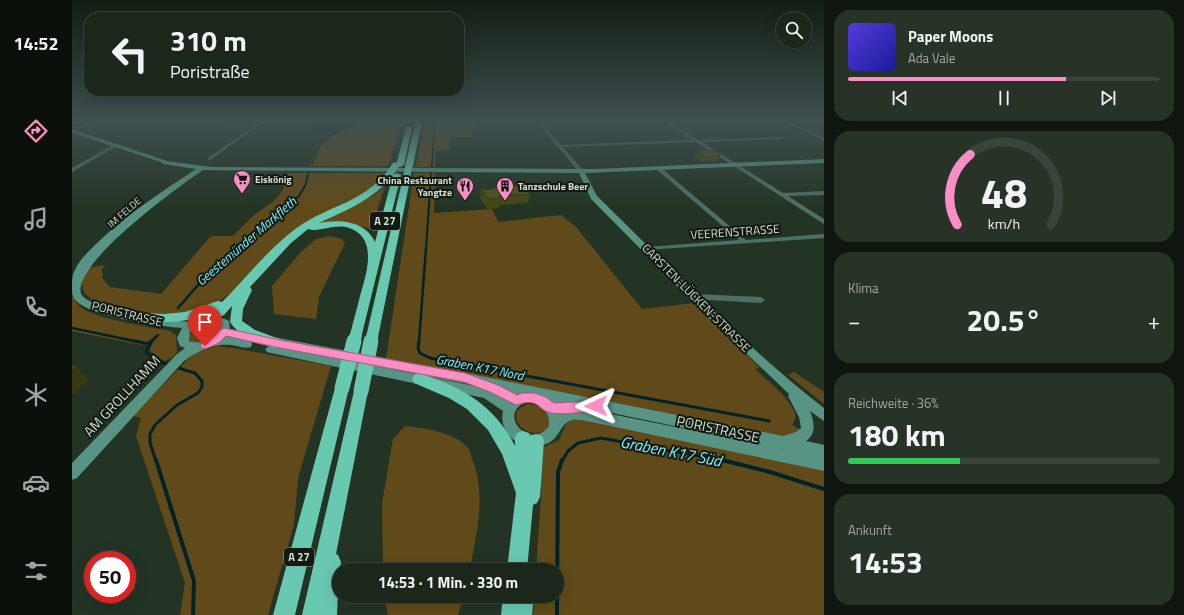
<!DOCTYPE html>
<html lang="de">
<meta charset="utf-8">
<style>
:root{--surface:#1b271b;--page:#283328;--text:#f1f3f6;--muted:#a0a5a3;--line:#39443a;--accent:#fb8fc4}
body{margin:0;font-family:"Titillium Web",sans-serif;background:var(--page);color:var(--text);height:100vh;display:flex;flex-direction:column;font-size:15px;white-space:nowrap}
*{box-sizing:border-box;margin:0}
p{font-size:13px;color:var(--muted)}
.icon{flex:none;width:22px;height:22px;fill:none;stroke:currentColor;stroke-width:2;stroke-linecap:round;stroke-linejoin:round}
.map{position:relative;flex:1;overflow:hidden}
.drawer{display:flex;flex-direction:column;gap:10px;padding:10px;background:#0f150f;width:360px}
.drawer>*{flex:none}
.banner{position:absolute;left:12px;top:12px;width:380px;height:84px;border-radius:16px;box-shadow:0 4px 16px #0002,0 0 0 1px var(--line);background:#1b271b;color:var(--text);overflow:hidden}
.buttons{position:absolute;left:704px;top:12px;display:grid;gap:8px}
.buttons a{display:grid;place-items:center;width:36px;height:36px;border-radius:50%;background:var(--surface);box-shadow:0 4px 16px #0002,0 0 0 1px var(--line);font-size:20px}
.speed{position:absolute;left:12px;top:551px;display:flex;gap:8px;font-size:20px;font-weight:700;text-align:center}
.speed>*{display:grid;place-content:center;width:52px;height:52px;border-radius:50%;background:var(--surface);box-shadow:0 4px 16px #0002,0 0 0 1px var(--line);line-height:1}
.speed .limit{border:6px solid #d22;background:#fff;color:#111}
.pin{position:absolute;display:grid;place-items:center;width:34px;height:34px;color:#fff;margin:-41px -17px;border-radius:50% 50% 50% 0;rotate:-45deg;box-shadow:0 0 4px #0007}
.pin .icon{rotate:45deg}
.me{position:absolute;width:44px;margin:-22px;rotate:269deg;stroke-linejoin:round;filter:drop-shadow(0 0 3px #0008)}
.turn{display:flex;align-items:center;gap:14px;height:84px;padding:0 20px;font-size:18px}
.turn .icon{width:52px;height:52px;stroke-width:2.5}
.turn b{display:block;font-size:28px;line-height:34px}
.big{font-size:30px;font-weight:700;line-height:1.1}
.drawer .widget{flex:1;display:flex;flex-direction:column;justify-content:center;gap:6px;min-width:0;padding:0 14px;border-radius:16px;background:var(--page)}
.drawer .dial{align-items:center;gap:0}
.dial svg{height:104px;overflow:visible;fill:none;stroke:var(--line);stroke-width:7;stroke-linecap:round;text-anchor:middle}
.dial text{fill:var(--text);stroke:none}
.song{display:flex;align-items:center;gap:12px}
.cover{width:48px;height:48px;border-radius:6px;background:linear-gradient(135deg,hsl(250 70% 55%),hsl(240 70% 35%))}
.played{height:4px;border-radius:2px;background:linear-gradient(90deg,var(--accent) 70%,var(--line) 70%)}
.keys{display:flex;justify-content:space-around;direction:ltr}
.heat{display:flex;justify-content:space-between;align-items:center;font-size:22px;direction:ltr}
.charge{height:6px;border-radius:3px;background:linear-gradient(90deg,#34c759 36%,var(--line) 0)}
.trip{position:absolute;left:260px;top:563px;width:232px;height:40px;border-radius:20px;background:var(--surface);box-shadow:0 4px 16px #0002,0 0 0 1px var(--line);font-weight:700;line-height:40px;text-align:center}
main{display:flex;flex:1;min-height:0}
.dock{display:flex;flex-direction:column;width:72px;justify-content:space-around;align-items:center;background:#0b100b;color:var(--muted)}
.dock .icon{width:28px;height:28px}
.dock .selected{color:var(--accent)}
.dock b{font-size:18px;color:var(--text)}
.map>svg:first-child{display:block}
.green{fill:#614a19}
.water{fill:#012327}
.lines{fill:none;stroke-linecap:round;stroke-linejoin:round}
.stream-far4{stroke:#012327;stroke-width:1.5}
.stream-far3{stroke:#012327;stroke-width:2}
.stream-far2{stroke:#012327;stroke-width:2.5}
.stream-far1{stroke:#012327;stroke-width:3}
.stream{stroke:#012327;stroke-width:4}
.street{fill:#4c7066;fill-rule:evenodd}
.secondary{fill:#589484;fill-rule:evenodd}
.highway{fill:#68c8b0;fill-rule:evenodd}
.highway-bridge-far2{stroke:#68c8b0;stroke-width:7}
.highway-bridge-far1{stroke:#68c8b0;stroke-width:12}
.highway-bridge{stroke:#68c8b0;stroke-width:15}
.wall{fill:#424715}
.shaded-wall{fill:#363911}
.building{fill:#4d5218;stroke:#363911}
.route{fill:#fb8fc4;stroke:#a35d7f}
.labels{text-anchor:middle;stroke-width:4;stroke-linejoin:round;paint-order:stroke}
.far-poi-label{font-size:10px;font-weight:bold;fill:#d4ded4;stroke:#121a12;text-anchor:start}
.far-street-label{font-size:10px;fill:#d4ded4;stroke:#121a12}
.shield{fill:#121a12;stroke:#9aa39a;stroke-width:1}
.shield-label{font-size:11px;font-weight:bold;fill:#d4ded4}
.street-label{font-size:12px;fill:#d4ded4;stroke:#121a12}
.water-label{font-size:13px;font-style:italic;fill:#82effd;stroke:#121a12}
.near-street-label{font-size:14px;fill:#d4ded4;stroke:#121a12}
.near-water-label{font-size:16px;font-style:italic;fill:#82effd;stroke:#121a12}
</style>
<main>
<nav class="dock">
<b>14:52</b>
<svg class="icon selected" aria-label="directions" viewBox="0 0 24 24"><path d="M12 3l9 9-9 9-9-9zM9 14v-3h6M13 9l2 2-2 2"/></svg>
<svg class="icon" aria-label="music" viewBox="0 0 24 24"><path d="M9 18V5l10-2v13"/><circle cx="6" cy="18" r="3"/><circle cx="16" cy="16" r="3"/></svg>
<svg class="icon" aria-label="phone" viewBox="0 0 24 24"><path d="M5 4h4l2 5-3 2q2 4 5 5l2-3 5 2v4C11 20 4 13 5 4z"/></svg>
<svg class="icon" aria-label="climate" viewBox="0 0 24 24"><path d="M12 3v18M4 7l16 10M4 17L20 7"/></svg>
<svg class="icon" aria-label="car" viewBox="0 0 24 24"><path d="M5 17H2v-5l4-1 3-4h7l3 4 3 1v5h-3M9 17h6M6 11h13"/><circle cx="7" cy="17" r="2"/><circle cx="17" cy="17" r="2"/></svg>
<svg class="icon" aria-label="filters" viewBox="0 0 24 24"><path d="M4 7h16M4 17h16"/><circle cx="9" cy="7" r="2"/><circle cx="15" cy="17" r="2"/></svg>
</nav>
<div class="map">
<svg width="752" height="615" viewBox="0 0 752 615">
<rect width="100%" height="100%" fill="#243424"/>
<!-- green -->
<g class="green">
<path d="M294,121H331L316,166H237L246,147L257,136C263,135 286,124 294,121Z"/>
<polygon points="354,121 404,121 399,137 377,137 377,150 364,150 363,167 343,167"/>
<path d="M216,173H314L304,186L296,192L240,219L160,292L140,306L107,315L76,313L26,302C7,295 8,283 14,268L33,265L30,269L31,279L38,287L89,294L139,236H161L182,215L202,201L211,190Z"/>
<path d="M342,173H363L362,213L420,209L426,222L489,215L504,227L570,309L623,303L688,368L683,369C696,381 714,394 722,411C725,415 723,421 720,425L729,430L718,436L702,437L314,359Z"/>
<path d="M313,186L299,230C280,221 264,221 244,224L299,197Z"/>
<polygon points="258,236 270,239 273,243 247,297 244,319 202,314 200,286 229,252 244,239"/>
<path d="M0,297C3,302 8,307 13,310C35,321 74,326 98,331L104,335L105,352L100,358L92,361L78,351L79,345L86,336H84L70,345L0,331Z"/>
<path d="M134,323L144,324L146,327L145,334C138,341 129,345 119,342L117,339C117,330 127,325 134,323Z"/>
<polygon points="145,346 167,349 259,366 226,478 222,524 196,615 108,615 113,583 64,436 69,418 61,416 117,358 124,353"/>
<polygon points="722,372 752,392 752,404 716,375"/>
<path d="M456,404C470,404 489,421 472,431C454,441 429,413 456,404Z"/>
<polygon points="510,419 752,468 752,615 461,615 463,596 485,596 485,570 464,570 469,497 469,479 467,465 468,454 472,447 487,440 494,424 501,420"/>
<path d="M333,426C351,428 383,432 396,448C398,450 399,455 400,459C415,494 404,534 398,570H311L310,503L321,439Z"/>
<polygon points="312,596 392,596 386,615 316,615"/>
</g>
<!-- water -->
<polygon class="water" points="257,121 294,121 270,130 263,135 241,132 239,129 243,126"/>
<g class="lines">
<!-- stream-far4 -->
<g class="stream-far4">
<polyline points="240,164 247,147 260,134"/>
<polyline points="235,177 237,171"/>
<polyline points="359,177 363,121"/>
</g>
<!-- stream-far3 -->
<g class="stream-far3">
<polyline points="163,249 227,196 233,186 236,176"/>
<polyline points="354,249 359,176"/>
</g>
<!-- stream-far2 -->
<g class="stream-far2">
<polyline points="106,308 133,277 164,248"/>
<polyline points="0,328 67,342"/>
<polyline points="79,342 86,335"/>
<polyline points="347,342 354,248"/>
</g>
<!-- stream-far1 -->
<g class="stream-far1">
<polyline points="62,341 78,344"/>
<polyline points="80,341 74,352 83,360 98,365"/>
<polyline points="347,341 346,348 348,353 358,358 697,421"/>
<polyline points="84,461 78,443 78,434 83,425 105,405 126,393 130,387 130,381 123,373 103,367"/>
<polyline points="490,461 496,451 506,443 529,438 655,461"/>
</g>
<!-- stream -->
<g class="stream">
<polyline points="84,460 122,581 121,615"/>
<polyline points="650,460 698,472 752,489"/>
<polyline points="485,594 486,472 490,460"/>
<polyline points="485,596 485,615"/>
</g>
<!-- street -->
<g class="street">
<polygon points="26,121 31,121 0,130 0,128"/>
<polygon points="132,121 144,121 186,124 190,121 194,121 138,160 136,159 136,158 182,126 134,122"/>
<polygon points="464,121 468,121 489,145 620,140 592,121 596,121 626,140 712,137 712,138 710,139 630,142 711,193 752,191 752,195 716,196 752,219 752,224 624,142 491,147 511,170 511,172 507,172 486,147 484,147 484,145"/>
<polygon points="705,121 716,121 752,138 752,141 713,122"/>
<polygon points="41,145 45,146 0,172 0,168"/>
<polygon points="584,167 588,167 674,240 752,234 752,238 573,250 572,249 575,247 667,240 584,169"/>
<polygon points="622,294 689,297 693,300 689,303 619,299 618,297"/>
</g>
<!-- secondary -->
<path class="secondary" d="M0,129L95,161L139,167L523,169L752,159V163L513,173L525,196C599,268 670,345 752,408V421L738,411C742,421 745,434 734,441L752,445V471L510,420C506,420 501,419 498,421C486,426 489,439 472,445C449,453 426,434 431,411L412,398L199,353L195,352L193,349L197,346L179,342L180,344L179,347C172,349 166,346 160,345C142,343 126,351 112,361L5,478L0,480V463L104,355L113,348L108,346L105,338L110,328C86,326 17,317 2,299C0,295 0,292 0,287C0,281 0,275 3,270C7,260 17,251 24,244C54,215 89,192 124,169L91,164L89,162L0,133ZM131,170L507,173L519,199L634,315L717,394L716,396L727,417L729,428L724,432L711,436L393,373L158,329L157,321C139,312 137,317 120,321C114,322 107,321 101,320C82,318 20,310 9,294C0,263 109,185 131,170ZM137,323H142L148,326C147,340 128,345 117,341L118,332L127,326ZM296,365L412,387L413,388ZM454,402C470,404 478,410 477,426C459,451 424,415 454,402ZM521,409L712,449L519,410Z"/>
<!-- highway -->
<g class="highway">
<polygon points="344,121 350,121 341,166 337,168 333,166"/>
<polygon points="337,126 340,128 332,165 328,167 325,167 324,165 334,128"/>
<path d="M314,173H317L321,175C302,200 274,210 247,223C267,219 293,220 303,242L321,175L325,173L329,175L289,338L284,340L279,338L278,335C281,322 285,309 288,296C294,275 307,238 277,228C263,223 247,233 236,229L219,243L178,287L180,290L171,309L170,321L183,330L213,341L215,344L213,347C199,352 165,335 158,322L160,306L152,315L137,323L133,322L131,319L135,315C109,324 84,323 57,320L53,319L51,316L53,313L57,312L92,314L113,312L146,301L150,302C173,279 200,245 226,227C256,206 289,203 314,173Z"/>
<polygon points="332,173 335,173 339,175 306,337 305,340 300,342 295,340 294,337"/>
<path d="M347,373C389,387 422,404 443,446V438L445,433L451,431L457,433L458,436L464,434L470,436L472,441L468,497L465,503L461,505L455,570H435L444,493L430,454L416,430L395,409L377,398L342,383L340,379L342,375Z"/>
<polygon points="270,382 275,384 277,388 223,615 201,615 263,388 265,384"/>
<polygon points="289,385 294,387 296,391 264,554 266,555 269,562 268,570 267,570 265,615 230,615 282,391 284,387"/>
<polygon points="431,596 462,596 460,615 429,615"/>
</g>
<!-- highway-bridge-far2 -->
<g class="highway-bridge-far2">
<polyline points="317,175 323,166"/>
<polyline points="335,175 337,166"/>
</g>
<!-- highway-bridge-far1 -->
<g class="highway-bridge-far1">
<polyline points="282,342 284,335"/>
<polyline points="299,342 300,337"/>
</g>
<!-- highway-bridge -->
<g class="highway-bridge">
<polyline points="270,388 282,341"/>
<polyline points="289,391 299,341"/>
</g>
</g>
<!-- wall -->
<g class="wall">
<polygon points="625,151 648,156 645,161 630,162 623,157"/>
<polygon points="409,190 458,194 456,203 427,205 427,208 416,209 408,199"/>
</g>
<!-- shaded-wall -->
<polygon class="shaded-wall" points="4,366 17,380 0,396 0,370"/>
<!-- building -->
<g class="building">
<polygon points="645,150 648,156 633,157 625,151"/>
<polygon points="451,185 458,194 426,196 428,198 417,199 409,190"/>
<polygon points="0,365 4,366 0,370"/>
</g>
<!-- sky -->
<linearGradient id="sky" x2="0" y2="1"><stop stop-color="#141d14"/><stop offset="0.58" stop-color="#3f5050"/><stop offset="1" stop-color="#3f5050" stop-opacity="0"/></linearGradient>
<rect width="752" height="207" fill="url(#sky)"/>
<!-- route -->
<path class="route" d="M152,328L208,340L393,373L426,385L445,395L450,393H463L474,397L482,403L524,401L528,403L530,406L528,410L524,411C511,412 492,415 479,413C465,410 468,397 444,405L418,392L392,382L208,348L154,336L147,343L133,349L130,348L128,346C131,341 135,341 139,339C144,336 146,330 152,328Z"/>
<!-- icons -->
<defs>
<g id="supermarket-pin" transform="scale(0.9)"><path d="M0 17L-7.5 6A9.5 9.5 0 1 1 7.5 6Z" fill="#fb8fc4" stroke="#121a12"/><path d="M-6-5.5h2.5l.6 2H6L4.5 2H-2.5L-4.4-4H-6ZM-1.5 3.2a1.3 1.3 0 1 0 .1 0ZM3 3.2a1.3 1.3 0 1 0 .1 0Z" fill="#111"/></g>
<g id="restaurant-pin" transform="scale(0.9)"><path d="M0 17L-7.5 6A9.5 9.5 0 1 1 7.5 6Z" fill="#fb8fc4" stroke="#121a12"/><path d="M-5-6h1v4h1v-4h1v4h1v-4h1v5L-1.5 .5V6h-2V.5L-5-1ZM5-6V6H3V1.5H1.5Q1.5-4 5-6Z" fill="#111"/></g>
<g id="building-pin" transform="scale(0.9)"><path d="M0 17L-7.5 6A9.5 9.5 0 1 1 7.5 6Z" fill="#fb8fc4" stroke="#121a12"/><path d="M-4-6H4V6H1V3H-1V6H-4ZM-2.5-4.3h1.7v1.8h-1.7ZM.8-4.3h1.7v1.8H.8ZM-2.5-1h1.7V.8h-1.7ZM.8-1h1.7V.8H.8Z" fill="#111"/></g>
</defs>
<g fill-rule="evenodd">
<use href="#supermarket-pin" x="170" y="179"/>
<use href="#restaurant-pin" x="393" y="186"/>
<use href="#building-pin" x="433" y="186"/>
</g>
<g class="labels">
<!-- far-poi labels -->
<g class="far-poi-label">
<text x="183" y="183">Eiskönig</text>
<text x="380" y="184" text-anchor="end">China Restaurant<tspan x="380" dy="12">Yangtze</tspan></text>
<text x="446" y="190">Tanzschule Beer</text>
</g>
<!-- far-street labels -->
<g class="far-street-label">
<text transform="translate(52 212) rotate(-41)" y="4">IM FELDE</text>
</g>
<!-- shield labels -->
<g class="shield">
<rect x="298" y="212" width="30" height="18" rx="3"/>
<rect x="212" y="548" width="30" height="18" rx="3"/>
</g>
<g class="shield-label">
<text x="313" y="225">A 27</text>
<text x="227" y="561">A 27</text>
</g>
<!-- street labels -->
<g class="street-label">
<text transform="translate(663 232) rotate(-4)" y="4">VEERENSTRASSE</text>
<text transform="translate(624 298) rotate(45)" y="4">CARSTEN-LÜCKEN-STRASSE</text>
<text transform="translate(55 314) rotate(14)" y="4">PORISTRASSE</text>
</g>
<!-- water labels -->
<g class="water-label">
<text transform="translate(174 241) rotate(-41)" y="5">Geestemünder Markfleth</text>
<text transform="translate(408 367) rotate(11)" y="5">Graben K17 Nord</text>
</g>
<!-- near-street labels -->
<g class="near-street-label">
<text transform="translate(50 396) rotate(-47)" y="5">AM GROLLHAMM</text>
<text transform="translate(646 429) rotate(12)" y="5">PORISTRASSE</text>
</g>
<!-- near-water labels -->
<g class="near-water-label">
<text transform="translate(599 451) rotate(11)" y="6">Graben K17 Süd</text>
</g>
</g>
</svg>
<div class="buttons">
<a><svg class="icon" aria-label="search" viewBox="0 0 24 24"><circle cx="10" cy="10" r="6"/><path d="M15 15l6 6"/></svg></a>
</div>
<div class="speed"><div class="limit">50</div></div>
<div class="pin" style="left:133px;top:346px;background:#d93025"><svg class="icon" aria-label="arrive" viewBox="0 0 24 24"><path d="M6 21V4h12l-3 4 3 4H6"/></svg></div>
<svg class="me" style="left:524px;top:406px" viewBox="-20 -20 40 40"><path d="M0-17L14 15 0 8-14 15z" fill="#fb8fc4" stroke="#fff" stroke-width="4"/></svg>
<div class="trip">14:53 · 1 Min. · 330 m</div>
<div class="banner">
<div class="turn"><svg class="icon" aria-label="left" viewBox="0 0 24 24"><path d="M17 20v-9H6M10 6l-5 5 5 5"/></svg><div><b>310 m</b>Poristraße</div></div>
</div>
</div>
<section class="drawer">
<div class="widget">
<div class="song"><i class="cover"></i><div><b>Paper Moons</b><p>Ada Vale</p></div></div>
<div class="played"></div>
<div class="keys"><svg class="icon" aria-label="previous" viewBox="0 0 24 24"><path d="M18 5L8 12l10 7zM5 5v14"/></svg><svg class="icon" aria-label="pause" viewBox="0 0 24 24"><path d="M8 5v14M16 5v14"/></svg><svg class="icon" aria-label="next" viewBox="0 0 24 24"><path d="M6 5l10 7-10 7zM19 5v14"/></svg></div>
</div>
<div class="widget dial"><svg viewBox="0 0 100 80">
<path d="M14 69A42 42 0 1 1 86 69"/>
<path d="M14 69A42 42 0 0 1 24 15" stroke="#fb8fc4"/>
<text x="50" y="56" font-size="32" font-weight="700">48</text>
<text x="50" y="72" font-size="11">km/h</text>
</svg></div>
<div class="widget"><p>Klima</p>
<div class="heat"><a>−</a><b class="big">20.5°</b><a>+</a></div>
</div>
<div class="widget"><p>Reichweite · 36%</p><b class="big">180 km</b><div class="charge"></div></div>
<div class="widget"><p>Ankunft</p><b class="big">14:53</b></div>
</section>
</main>
